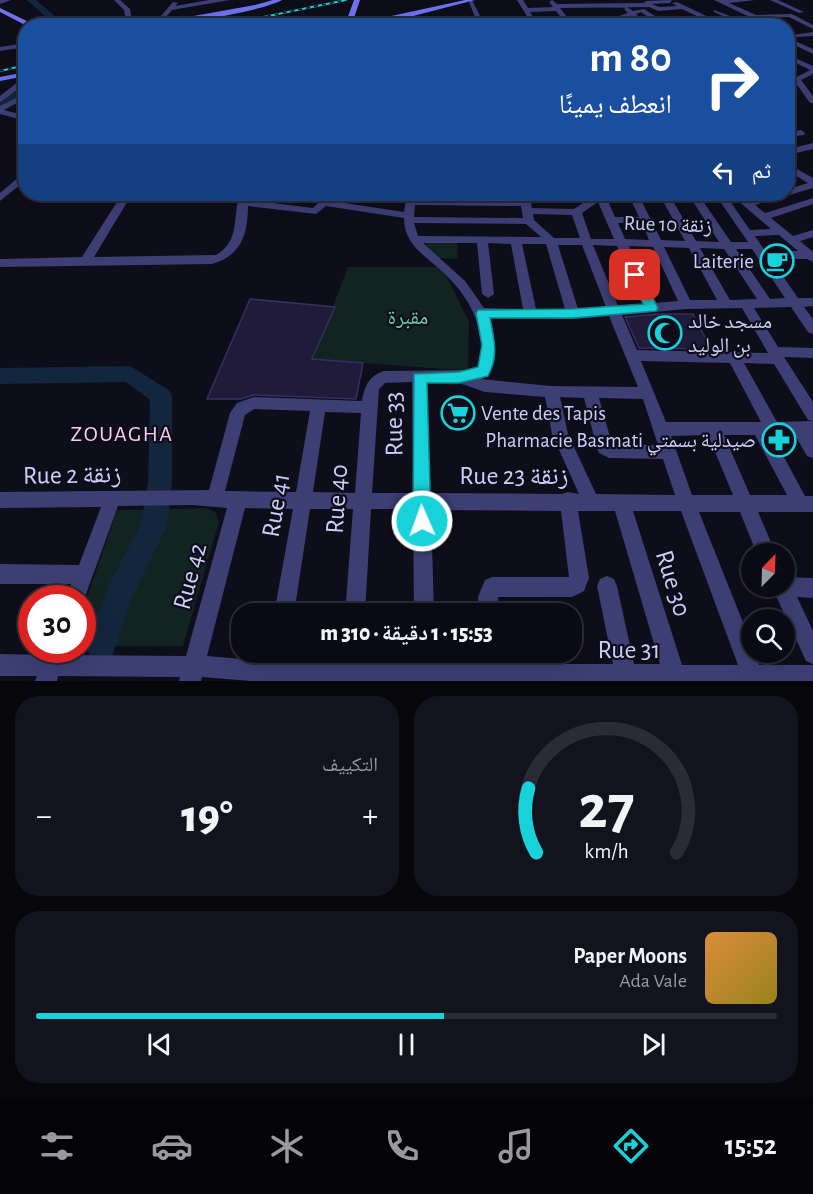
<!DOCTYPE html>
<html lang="ar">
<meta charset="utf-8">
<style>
:root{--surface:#0a0a14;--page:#13131d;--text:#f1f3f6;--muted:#999aa0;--line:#2a2b34;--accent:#18d2d9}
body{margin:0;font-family:"Alegreya Sans","Noto Naskh Arabic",sans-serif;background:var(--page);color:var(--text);direction:rtl;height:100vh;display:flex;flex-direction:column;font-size:22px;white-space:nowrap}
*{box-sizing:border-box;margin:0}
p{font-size:20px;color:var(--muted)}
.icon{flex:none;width:33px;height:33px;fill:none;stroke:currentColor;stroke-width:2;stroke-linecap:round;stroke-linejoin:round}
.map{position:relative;height:681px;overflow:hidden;direction:ltr}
.drawer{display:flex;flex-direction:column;gap:15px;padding:15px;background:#06060b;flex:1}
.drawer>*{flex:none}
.hud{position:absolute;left:18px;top:18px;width:777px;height:183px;border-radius:24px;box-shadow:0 6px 24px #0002,0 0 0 2px var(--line);direction:rtl;background:#1a4fa0;color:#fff;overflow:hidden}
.needle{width:39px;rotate:23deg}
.controls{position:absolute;left:741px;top:543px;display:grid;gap:12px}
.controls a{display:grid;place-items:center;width:54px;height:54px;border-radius:50%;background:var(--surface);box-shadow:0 6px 24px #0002,0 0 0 2px var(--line);font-size:30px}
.speed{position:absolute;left:18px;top:585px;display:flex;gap:12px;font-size:30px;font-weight:700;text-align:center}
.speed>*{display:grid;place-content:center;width:78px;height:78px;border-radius:50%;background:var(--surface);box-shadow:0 6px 24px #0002,0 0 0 2px var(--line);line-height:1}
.speed .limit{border:9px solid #d22;background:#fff;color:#111}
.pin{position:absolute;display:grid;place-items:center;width:51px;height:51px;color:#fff;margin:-26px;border-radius:12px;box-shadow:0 3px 9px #0006}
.me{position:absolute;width:66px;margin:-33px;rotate:358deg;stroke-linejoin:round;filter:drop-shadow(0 0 4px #0008)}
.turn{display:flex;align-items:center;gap:21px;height:126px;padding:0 24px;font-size:27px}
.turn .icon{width:78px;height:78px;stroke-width:2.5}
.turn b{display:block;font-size:42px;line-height:51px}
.then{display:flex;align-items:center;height:57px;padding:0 24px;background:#0003;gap:12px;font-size:22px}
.big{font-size:45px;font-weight:800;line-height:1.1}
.drawer .widget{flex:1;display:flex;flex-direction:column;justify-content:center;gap:9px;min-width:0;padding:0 21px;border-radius:24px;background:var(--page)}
.drawer .dial{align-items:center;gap:0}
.dial svg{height:156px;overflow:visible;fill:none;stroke:var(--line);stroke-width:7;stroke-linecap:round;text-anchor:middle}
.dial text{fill:var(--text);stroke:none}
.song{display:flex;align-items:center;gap:18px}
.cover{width:72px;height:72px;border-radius:9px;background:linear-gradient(135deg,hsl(30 70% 55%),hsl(50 70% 35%))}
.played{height:6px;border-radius:3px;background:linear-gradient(90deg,var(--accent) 55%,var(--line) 55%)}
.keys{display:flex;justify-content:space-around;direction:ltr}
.heat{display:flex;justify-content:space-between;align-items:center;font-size:33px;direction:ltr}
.drawer .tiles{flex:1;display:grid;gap:15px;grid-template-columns:1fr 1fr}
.widget:last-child{grid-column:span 2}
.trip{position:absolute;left:231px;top:603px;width:351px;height:60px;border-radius:24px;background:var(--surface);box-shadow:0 6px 24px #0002,0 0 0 2px var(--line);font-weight:800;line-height:60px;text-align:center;direction:rtl}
.dock{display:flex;height:96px;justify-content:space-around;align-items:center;background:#040408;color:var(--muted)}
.dock .icon{width:42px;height:42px}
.dock .on{color:var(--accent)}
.dock b{font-size:27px;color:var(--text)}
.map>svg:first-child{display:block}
.green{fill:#112422}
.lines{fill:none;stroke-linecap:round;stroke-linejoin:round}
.river{fill:#12263e;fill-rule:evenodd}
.building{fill:#1f1b39;stroke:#362f63;stroke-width:1.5}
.street{fill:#3d3e74;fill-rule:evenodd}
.secondary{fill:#6d72ef;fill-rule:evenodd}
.rail-casing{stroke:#18d2d9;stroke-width:2}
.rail{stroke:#0e0d1a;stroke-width:1.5;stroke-dasharray:4;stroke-linecap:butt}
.route{fill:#18d2d9;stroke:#10888d;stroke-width:1.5}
.labels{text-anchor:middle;stroke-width:4.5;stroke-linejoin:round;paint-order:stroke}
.street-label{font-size:21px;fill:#ceccf9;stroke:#0e0d1a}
.poi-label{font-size:21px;fill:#ceccf9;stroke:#0e0d1a;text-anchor:end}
.park-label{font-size:21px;fill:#61d0ad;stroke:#0e0d1a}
.neighbourhood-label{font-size:22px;letter-spacing:1.5px;fill:#faceec;stroke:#0e0d1a}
.near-street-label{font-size:26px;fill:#ceccf9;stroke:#0e0d1a}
</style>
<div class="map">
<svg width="813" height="681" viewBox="0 0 813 681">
<rect width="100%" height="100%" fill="#0e0d1a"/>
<!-- green -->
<g class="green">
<polygon points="422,240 457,241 458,259 438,258"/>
<polygon points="348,267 442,267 469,322 468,371 313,359"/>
<polygon points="207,508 215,512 219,522 183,646 83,646 83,609 117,510"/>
</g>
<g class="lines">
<!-- river -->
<g class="river">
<polygon points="27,0 36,0 66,26 56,26"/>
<polygon points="26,87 26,95 0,108 0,100"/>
<polygon points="130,366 169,390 172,396 172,483 167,526 132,598 112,656 101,660 90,656 86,645 110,583 141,523 148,483 150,400 126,382 0,384 0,368"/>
</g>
</g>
<!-- building -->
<g class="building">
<polygon points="250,299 335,307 312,359 363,363 356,399 254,395 241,399 207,399"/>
<polygon points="658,314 693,314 711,349 639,348 625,317"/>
</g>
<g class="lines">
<!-- street -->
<g class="street">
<polygon points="0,0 11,0 0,4"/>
<polygon points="114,0 120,0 130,9 133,26 127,26 124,10"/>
<polygon points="209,0 230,0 172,10 160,24 155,23 173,2 178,3 175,6"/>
<polygon points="472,0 485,26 384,24 387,22 477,22 469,2"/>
<polygon points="517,0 523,0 528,8 553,7 549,2 552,0 557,4 644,3 646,1 672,0 670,3 652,4 659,7 677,6 672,3 677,2 721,23 736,22 714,12 714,10 743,21 756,20 714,0 755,0 729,3 756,15 792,14 813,25 813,29 789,17 763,18 778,26 763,23 735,26 713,24 661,26 641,12 636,14 648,26 641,26 631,16 600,26 589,26 628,13 624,9 627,7 633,11 644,9 668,24 707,21 682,9 658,11 649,7 560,8 574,26 568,26 556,11 530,12 539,26 533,26"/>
<polygon points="770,0 778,0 804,12 799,13"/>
<polygon points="813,32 813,36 796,37 793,35"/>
<polygon points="788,38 813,49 813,54 788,42"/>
<polygon points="26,43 26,47 0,51 0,47"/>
<polygon points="788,55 813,66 813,74 801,80 813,96 813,103 810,103 793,79 810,70 788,59"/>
<polygon points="23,78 26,78 26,84 0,102 0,96"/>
<polygon points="26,93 26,98 4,110 26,116 26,121 0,114 0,106"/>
<polygon points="801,130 805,133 804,135 788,137 788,133"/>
<polygon points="813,143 813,149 788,155 788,149"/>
<path d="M788,164L813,178V188L755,205L765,213L813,198V204L771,218L793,236L813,230V237L800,241L813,252V262L807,259H771L798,298H813V306L804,307L813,319V334L808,332L791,307L754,308L778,347L813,348V358L784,357L813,402V458L807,456L795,435H772L805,496H813V512H758L776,554H757L740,512H699L752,645V652H755L759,665H813V681H251L202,677L201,681H179L180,677L58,676L57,681H35L37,676H0V654L45,655L47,650H67L66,655L186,656L227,508L192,505L118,506L82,605V598H66L71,584H0V564L79,565L101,507L0,508V492L209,490L230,413L237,403L254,397L362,401C365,385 369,376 384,371L473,370C481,365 481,359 481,350C482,316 462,288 436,266C420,252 404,242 404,218L326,206L316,214L248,206C248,234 241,256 212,264L0,267V259L82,257L122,194H132L94,257L216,255C241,241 232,215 240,194H250L248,200L313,208L327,194H337L331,201L404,212L407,194H417L416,199L520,200L519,194H605L615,217H639L628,194H638L661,240L685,241L659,194H669L696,241L719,242L688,194H698L731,242H748L715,194H725L750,230L771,229L730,194H741L749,200L774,194H788V189L808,183L788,171ZM530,197L589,199L574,209L532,208ZM598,202L614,239H591L582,213ZM415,205L521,206L523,218L414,217ZM533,214L572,215L580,238H554L534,220ZM414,223L526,224L541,237L418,236ZM618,223H642L649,240L625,239ZM779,235L798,251H765L755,236ZM423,243H477L482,294L488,298L494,294L488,243L511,244L523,309L484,308L465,281ZM522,244H546L565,309H536ZM558,245H582L606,307L578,309ZM593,245L617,246L643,304L618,306ZM629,246L653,247L678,301L655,303ZM664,247L689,248L717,300H690ZM700,248L724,249L757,299L730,300ZM736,249H752L785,298L770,299ZM742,308L768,353L637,350L622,315L686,309ZM609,316L638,387L550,386L482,379C502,368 495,336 489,318L573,319ZM641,361L730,363L761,422H666ZM744,363L774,364L808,420L813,421L777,422ZM412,382L413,493H372L379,389L385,383ZM426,382H456L485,392L545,397L552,434L579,494L568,492L562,494L430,493ZM560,397L584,398L597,448L599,453L609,458L663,459L675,495L596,494L568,434ZM599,398L643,399L658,445L612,444ZM254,409L310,411L296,492L225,491L245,415ZM325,412L361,413L355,493L313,492ZM708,435L733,495H692L671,436ZM724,435H755L787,495H750ZM245,508L293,509L274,614H294L310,509H353L345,614H365L371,509H413L414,614H434L431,510L561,511L569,577H492L485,580L478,597L479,614H499L498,597H572L584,591L589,578L578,511H615L660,664H634L617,586L614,579L607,576L600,579L597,586L613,664H504L503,652H482L483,663H435L434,652H414L413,663H363V652H342V663L287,662L288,652H267L266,661L207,656ZM633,511H681L738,665H682Z"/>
<polygon points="26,171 26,180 0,201 0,193"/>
<polygon points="784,577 813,578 813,598 797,597 813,631 813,664 806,661 772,587 784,586"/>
</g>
<!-- secondary -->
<g class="secondary">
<path d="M273,0H282C258,13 168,26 138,26L255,5Z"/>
<polygon points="354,0 360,0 353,21 359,23 465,0 475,0 390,22 366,26 319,26 346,22"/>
<polygon points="0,8 35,25 36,26 27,26 0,12"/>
<polygon points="26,72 26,76 0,81 0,77"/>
</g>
<!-- rail casing -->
<g class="rail-casing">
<g id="rail">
<polyline points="220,26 346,0"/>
<polyline points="0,71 26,65"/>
</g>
</g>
<!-- rail -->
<use href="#rail" class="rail"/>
</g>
<!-- route -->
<path class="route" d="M635,271L641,275L658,308L656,311L573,318H490C494,339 499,356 488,376L459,383H427L431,521L428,527L422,530L416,527L413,521L414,374L459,372L478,367L482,345L476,313L478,310L573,309L643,304L629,275Z"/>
<!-- icons -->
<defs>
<g id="cafe-ring" transform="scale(1.725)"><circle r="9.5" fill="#0e0d1a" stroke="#18d2d9" stroke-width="1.5"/><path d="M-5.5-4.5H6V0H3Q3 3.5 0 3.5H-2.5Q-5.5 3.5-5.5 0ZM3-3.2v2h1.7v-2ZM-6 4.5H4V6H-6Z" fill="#18d2d9"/></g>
<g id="mosque-ring" transform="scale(1.725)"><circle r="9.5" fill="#0e0d1a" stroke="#18d2d9" stroke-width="1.5"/><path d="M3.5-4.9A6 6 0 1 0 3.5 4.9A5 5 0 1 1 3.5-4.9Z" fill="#18d2d9"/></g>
<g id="supermarket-ring" transform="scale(1.725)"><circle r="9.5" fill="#0e0d1a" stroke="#18d2d9" stroke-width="1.5"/><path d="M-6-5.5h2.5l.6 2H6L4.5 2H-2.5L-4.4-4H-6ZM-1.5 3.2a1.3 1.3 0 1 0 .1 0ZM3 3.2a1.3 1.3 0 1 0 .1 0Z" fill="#18d2d9"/></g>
<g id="pharmacy-ring" transform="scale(1.725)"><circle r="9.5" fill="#0e0d1a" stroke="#18d2d9" stroke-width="1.5"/><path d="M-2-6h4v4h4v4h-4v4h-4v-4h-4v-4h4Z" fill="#18d2d9"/></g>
</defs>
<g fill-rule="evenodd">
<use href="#cafe-ring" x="777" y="261"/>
<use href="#mosque-ring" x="665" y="333"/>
<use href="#supermarket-ring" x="458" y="413"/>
<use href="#pharmacy-ring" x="779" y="440"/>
</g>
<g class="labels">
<!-- street labels -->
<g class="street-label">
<text transform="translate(668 224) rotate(2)" y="7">Rue 10 زنقة</text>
</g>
<!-- poi labels -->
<g class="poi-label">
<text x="754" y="268">Laiterie</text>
<text x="688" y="328" text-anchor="start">مسجد خالد<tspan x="688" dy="24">بن الوليد</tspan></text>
<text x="481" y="420" text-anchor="start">Vente des Tapis</text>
<text x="756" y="447">Pharmacie Basmati صيدلية بسمتي</text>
</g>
<!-- park labels -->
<g class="park-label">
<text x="408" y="324">مقبرة</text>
</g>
<!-- neighbourhood labels -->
<g class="neighbourhood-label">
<text x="122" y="441">ZOUAGHA</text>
</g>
<!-- near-street labels -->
<g class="near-street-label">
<text transform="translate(393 424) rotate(-91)" y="9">Rue 33</text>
<text transform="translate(72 474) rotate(-1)" y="9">Rue 2 زنقة</text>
<text x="514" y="484">Rue 23 زنقة</text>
<text transform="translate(336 499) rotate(-86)" y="9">Rue 40</text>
<text transform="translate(275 505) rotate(-80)" y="9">Rue 41</text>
<text transform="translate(189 576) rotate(-75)" y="9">Rue 42</text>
<text transform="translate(674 583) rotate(73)" y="9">Rue 30</text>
<text x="629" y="658">Rue 31</text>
</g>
</g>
</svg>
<div class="controls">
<a><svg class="needle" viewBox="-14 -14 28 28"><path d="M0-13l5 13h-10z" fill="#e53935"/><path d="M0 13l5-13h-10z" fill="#999aa0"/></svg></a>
<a><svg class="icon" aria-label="search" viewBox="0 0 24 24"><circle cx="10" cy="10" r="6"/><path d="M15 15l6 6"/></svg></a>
</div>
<div class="speed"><div class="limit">30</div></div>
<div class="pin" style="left:635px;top:275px;background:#d93025"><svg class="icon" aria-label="arrive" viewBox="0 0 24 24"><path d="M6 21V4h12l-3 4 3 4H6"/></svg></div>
<svg class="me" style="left:422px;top:521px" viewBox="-20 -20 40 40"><circle r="17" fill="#18d2d9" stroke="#fff" stroke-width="3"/><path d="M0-11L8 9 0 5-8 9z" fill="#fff"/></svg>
<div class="trip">15:53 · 1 دقيقة · 310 m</div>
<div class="hud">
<div class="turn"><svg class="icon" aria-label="right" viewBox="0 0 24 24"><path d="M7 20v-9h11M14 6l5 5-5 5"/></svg><div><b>80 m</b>انعطف يمينًا</div></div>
<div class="then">ثم<svg class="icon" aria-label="left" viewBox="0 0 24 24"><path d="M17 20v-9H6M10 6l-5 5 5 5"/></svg></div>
</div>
</div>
<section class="drawer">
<div class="tiles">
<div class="widget dial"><svg viewBox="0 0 100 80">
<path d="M14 69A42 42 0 1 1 86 69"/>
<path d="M14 69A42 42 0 0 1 10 36" stroke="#18d2d9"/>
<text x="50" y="56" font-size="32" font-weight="700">27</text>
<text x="50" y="72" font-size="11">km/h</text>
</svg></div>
<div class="widget"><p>التكييف</p>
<div class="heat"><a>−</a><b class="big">19°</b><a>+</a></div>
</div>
<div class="widget">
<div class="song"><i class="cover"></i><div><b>Paper Moons</b><p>Ada Vale</p></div></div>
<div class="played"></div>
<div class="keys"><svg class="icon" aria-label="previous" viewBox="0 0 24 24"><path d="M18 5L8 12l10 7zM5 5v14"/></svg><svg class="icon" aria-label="pause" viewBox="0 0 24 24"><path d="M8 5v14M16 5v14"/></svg><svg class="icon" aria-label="next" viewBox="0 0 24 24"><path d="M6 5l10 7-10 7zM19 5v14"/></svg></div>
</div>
</div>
</section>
<nav class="dock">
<b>15:52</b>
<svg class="icon on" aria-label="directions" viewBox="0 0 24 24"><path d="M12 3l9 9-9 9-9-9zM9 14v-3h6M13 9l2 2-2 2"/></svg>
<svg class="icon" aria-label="music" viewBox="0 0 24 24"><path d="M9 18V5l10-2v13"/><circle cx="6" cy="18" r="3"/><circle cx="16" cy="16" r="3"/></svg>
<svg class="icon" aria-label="phone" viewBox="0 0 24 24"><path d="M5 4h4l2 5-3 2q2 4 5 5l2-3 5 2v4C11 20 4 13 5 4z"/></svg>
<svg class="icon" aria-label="climate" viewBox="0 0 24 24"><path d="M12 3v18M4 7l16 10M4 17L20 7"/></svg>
<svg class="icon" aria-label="car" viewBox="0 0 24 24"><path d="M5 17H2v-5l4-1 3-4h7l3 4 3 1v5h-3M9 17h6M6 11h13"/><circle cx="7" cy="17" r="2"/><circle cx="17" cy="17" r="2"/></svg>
<svg class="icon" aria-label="filters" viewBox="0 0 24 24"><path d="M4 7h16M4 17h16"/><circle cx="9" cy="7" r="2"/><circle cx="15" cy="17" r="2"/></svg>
</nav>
